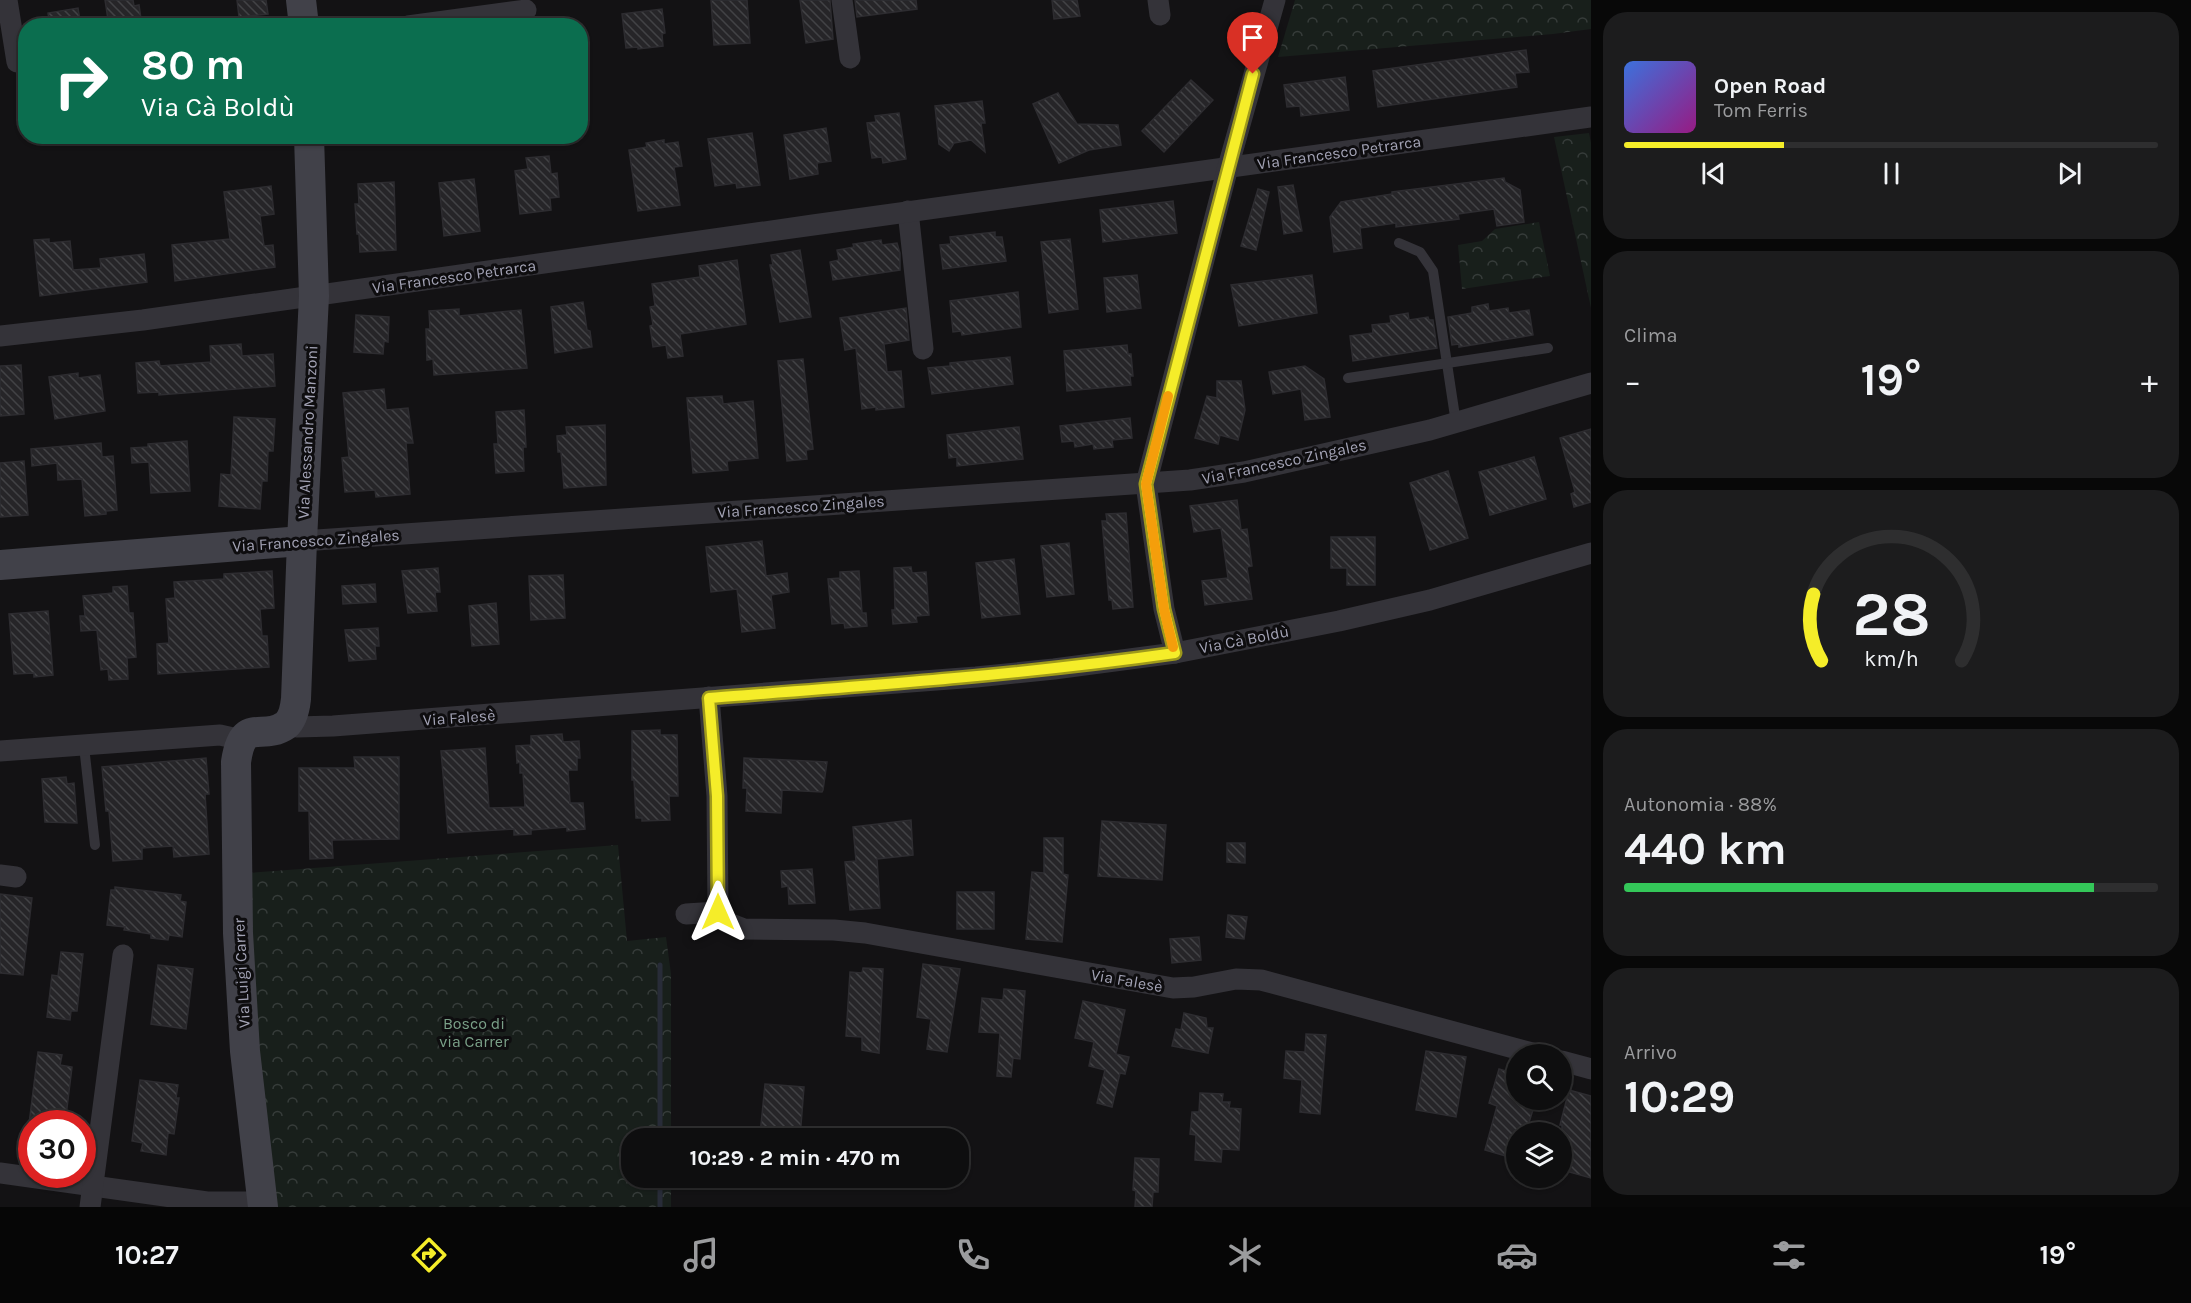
<!DOCTYPE html>
<html lang="it">
<meta charset="utf-8">
<style>
:root{--surface:#0e0e0f;--page:#1c1c1d;--text:#f1f3f6;--muted:#9b9c9e;--line:#2e2e2f;--accent:#f5ed29}
body{margin:0;font-family:Karla,sans-serif;background:var(--page);color:var(--text);height:100vh;display:flex;flex-direction:column;font-size:22px;white-space:nowrap}
*{box-sizing:border-box;margin:0}
p{font-size:20px;color:var(--muted)}
.icon{flex:none;width:33px;height:33px;fill:none;stroke:currentColor;stroke-width:2;stroke-linecap:round;stroke-linejoin:round}
.map{position:relative;flex:1;overflow:hidden}
.panel{display:flex;flex-direction:column;gap:12px;padding:12px;background:#080808;width:600px}
.panel>*{flex:none}
.banner{position:absolute;left:18px;top:18px;width:570px;height:126px;border-radius:24px;box-shadow:0 2px 4px #0004,0 0 0 2px var(--line);background:#0b6e4f;color:#fff;overflow:hidden}
.controls{position:absolute;left:1506px;top:1044px;display:grid;gap:12px}
.controls a{display:grid;place-items:center;width:66px;height:66px;border-radius:50%;background:var(--surface);box-shadow:0 2px 4px #0004,0 0 0 2px var(--line);font-size:30px}
.speed{position:absolute;left:18px;top:1110px;display:flex;gap:12px;font-size:30px;font-weight:700;text-align:center}
.speed>*{display:grid;place-content:center;width:78px;height:78px;border-radius:50%;background:var(--surface);box-shadow:0 2px 4px #0004,0 0 0 2px var(--line);line-height:1}
.speed .limit{border:9px solid #d22;background:#fff;color:#111}
.pin{position:absolute;display:grid;place-items:center;width:51px;height:51px;color:#fff;margin:-62px -26px;border-radius:50% 50% 50% 0;rotate:-45deg;box-shadow:0 0 6px #0007}
.pin .icon{rotate:45deg}
.me{position:absolute;width:66px;margin:-33px;rotate:0deg;stroke-linejoin:round;filter:drop-shadow(0 0 4px #0008)}
.turn{display:flex;align-items:center;gap:21px;height:126px;padding:0 24px;font-size:27px}
.turn .icon{width:78px;height:78px;stroke-width:2.5}
.turn b{display:block;font-size:42px;line-height:51px}
.big{font-size:45px;font-weight:700;line-height:1.1}
.panel .widget{flex:1;display:flex;flex-direction:column;justify-content:center;gap:9px;min-width:0;padding:0 21px;border-radius:24px;background:var(--page)}
.panel .dial{align-items:center;gap:0}
.dial svg{height:156px;overflow:visible;fill:none;stroke:var(--line);stroke-width:7;stroke-linecap:round;text-anchor:middle}
.dial text{fill:var(--text);stroke:none}
.song{display:flex;align-items:center;gap:18px}
.cover{width:72px;height:72px;border-radius:9px;background:linear-gradient(135deg,hsl(220 70% 55%),hsl(310 70% 35%))}
.played{height:6px;border-radius:3px;background:linear-gradient(90deg,var(--accent) 30%,var(--line) 30%)}
.keys{display:flex;justify-content:space-around;direction:ltr}
.heat{display:flex;justify-content:space-between;align-items:center;font-size:33px;direction:ltr}
.charge{height:9px;border-radius:4px;background:linear-gradient(90deg,#34c759 88%,var(--line) 0)}
.trip{position:absolute;left:621px;top:1128px;width:348px;height:60px;border-radius:24px;background:var(--surface);box-shadow:0 2px 4px #0004,0 0 0 2px var(--line);font-weight:700;line-height:60px;text-align:center}
.dock{display:flex;height:96px;justify-content:space-around;align-items:center;background:#060606;color:var(--muted)}
.dock .icon{width:42px;height:42px}
.dock .active{color:var(--accent)}
.dock b{font-size:27px;color:var(--text)}
main{display:flex;flex:1;min-height:0}
.map>svg:first-child{display:block}
.park{fill:url(#park-crowns)}
.lines{fill:none;stroke-linecap:round;stroke-linejoin:round}
.stream{stroke:#282c38;stroke-width:5}
.building{fill:url(#building-back-hatch);stroke:#2d2c30;stroke-width:1.5}
.lane{stroke:#343339;stroke-width:10}
.street{stroke:#343339;stroke-width:21}
.secondary{stroke:#414149;stroke-width:30}
.route-casing{stroke:#9f9a1b;stroke-width:15}
.route{stroke:#f5ed29;stroke-width:10}
.slow{stroke:#f59e0b;stroke-width:10}
.labels{text-anchor:middle;stroke-width:6;stroke-linejoin:round;paint-order:stroke}
.street-label{font-size:16px;fill:#a3a3b5;stroke:#0e0d0f}
.park-label{font-size:16px;fill:#7aa088;stroke:#0e0d0f}
</style>
<main>
<div class="map">
<svg width="1591" height="1207" viewBox="0 0 1591 1207">
<defs>
<pattern id="park-crowns" width="20" height="18" patternUnits="userSpaceOnUse" patternTransform="scale(1.5)"><rect width="20" height="18" fill="#181f1b"/><path d="M2 6a3 3 0 1 1 6 0M12 15a3 3 0 1 1 6 0" fill="none" stroke="#363c3a"/></pattern>
<pattern id="building-back-hatch" width="6" height="6" patternUnits="userSpaceOnUse" patternTransform="scale(1.5)"><rect width="6" height="6" fill="#262528"/><path d="M-1 5l2 2M0 0l6 6M5-1l2 2" fill="none" stroke="#424245"/></pattern>
</defs>
<rect width="100%" height="100%" fill="#131214"/>
<!-- park -->
<g class="park">
<polygon points="1295,0 1591,0 1591,29 1553,34 1278,57"/>
<polygon points="1589,133 1591,143 1591,308 1554,137"/>
<polygon points="1539,222 1550,276 1462,289 1458,245 1482,241 1495,229"/>
<polygon points="618,845 627,941 666,937 671,974 671,1138 632,1138 632,1178 671,1178 671,1207 273,1207 250,976 249,873"/>
</g>
<g class="lines">
<!-- stream -->
<g class="stream">
<polyline points="660,965 660,1138"/>
<polyline points="660,1178 660,1207"/>
</g>
</g>
<!-- building -->
<g class="building">
<polygon points="105,0 133,0 134,6 139,5 142,26 109,26"/>
<polygon points="237,0 266,0 268,14 239,17"/>
<polygon points="711,0 747,0 750,43 714,45"/>
<polygon points="800,0 830,0 833,39 806,43"/>
<polygon points="855,0 916,0 917,9 857,17"/>
<polygon points="1052,0 1077,0 1080,16 1054,19"/>
<polygon points="78,8 81,26 50,26 48,13"/>
<polygon points="662,9 665,33 662,34 663,46 638,49 638,47 626,48 622,14"/>
<polygon points="1526,50 1529,72 1515,73 1517,87 1378,107 1373,71"/>
<polygon points="1345,77 1349,110 1301,116 1300,106 1287,107 1284,85"/>
<polygon points="1191,80 1213,100 1164,152 1142,131"/>
<polygon points="1058,93 1077,124 1118,125 1121,145 1089,150 1059,163 1033,104"/>
<polygon points="982,101 985,123 981,123 985,152 971,140 954,143 949,151 939,144 935,106"/>
<polygon points="899,113 906,159 883,163 882,157 872,158 867,123 876,122 875,116"/>
<polygon points="826,128 831,161 817,163 818,174 790,179 784,135"/>
<polygon points="752,133 760,185 737,188 736,183 715,186 708,139"/>
<polygon points="664,140 664,144 678,142 682,166 674,167 680,205 638,211 629,150 647,147 646,143"/>
<polygon points="549,156 551,174 557,173 559,197 550,198 551,210 520,214 515,171 528,169 526,158"/>
<polygon points="1504,178 1505,182 1520,190 1524,222 1497,226 1494,209 1458,214 1459,219 1396,227 1396,223 1360,228 1362,248 1334,252 1330,217 1341,202 1392,194 1392,192"/>
<polygon points="474,179 480,231 444,236 439,183"/>
<polygon points="394,182 396,250 360,252 359,234 357,234 355,204 359,204 358,184"/>
<polygon points="1293,185 1302,231 1284,234 1278,187"/>
<polygon points="271,186 274,214 260,216 264,246 273,245 275,267 175,281 172,245 230,239 224,192"/>
<polygon points="1258,189 1269,192 1256,250 1241,246"/>
<polygon points="1173,201 1177,233 1103,242 1100,210"/>
<polygon points="995,232 995,237 1002,237 1006,261 943,269 940,245 951,244 950,237"/>
<polygon points="49,239 49,243 70,241 73,270 101,268 100,259 144,254 147,282 40,296 34,240"/>
<polygon points="1070,239 1078,309 1049,313 1041,242"/>
<polygon points="881,240 882,245 897,243 900,253 900,270 833,280 830,262 839,260 837,250 854,247 853,244"/>
<polygon points="800,250 811,317 780,322 770,265 773,265 771,255"/>
<polygon points="737,260 746,324 680,334 683,356 668,358 666,345 653,347 650,326 653,325 650,307 655,306 652,284 700,277 699,266"/>
<polygon points="1137,275 1141,308 1107,312 1104,278"/>
<polygon points="1312,275 1317,313 1239,326 1231,285"/>
<polygon points="1018,292 1021,327 962,335 961,331 953,332 950,301"/>
<polygon points="583,302 587,330 590,331 592,347 555,353 551,307"/>
<polygon points="1488,304 1489,311 1508,308 1509,313 1529,310 1533,335 1459,347 1459,344 1452,345 1448,317 1472,313 1472,307"/>
<polygon points="906,308 909,340 884,344 887,372 901,371 904,407 876,410 876,407 862,409 856,348 845,350 840,318"/>
<polygon points="459,309 459,316 521,310 527,368 434,375 433,359 427,360 426,329 430,329 429,311"/>
<polygon points="1408,313 1409,320 1428,317 1429,320 1433,320 1437,348 1353,361 1350,336 1373,333 1372,325 1391,323 1390,316"/>
<polygon points="356,315 389,317 388,342 384,341 383,354 354,352"/>
<polygon points="241,344 242,356 273,354 275,386 159,395 159,392 138,393 136,363 159,361 160,366 211,362 210,346"/>
<polygon points="1127,345 1128,354 1131,354 1133,376 1130,376 1131,385 1067,391 1064,351"/>
<polygon points="1010,357 1013,384 932,394 928,368 950,366 950,363"/>
<polygon points="803,359 813,449 806,450 807,459 787,461 778,361"/>
<polygon points="21,365 24,414 0,416 0,366"/>
<polygon points="1305,366 1324,379 1330,417 1305,420 1301,389 1273,394 1269,372"/>
<polygon points="78,373 78,378 100,375 105,411 55,419 49,377"/>
<polygon points="1217,381 1241,381 1245,410 1238,440 1220,435 1218,444 1195,438 1207,396 1217,398"/>
<polygon points="384,389 386,410 408,408 413,443 406,443 410,494 376,497 375,490 345,492 342,458 349,457 343,393"/>
<polygon points="722,396 723,404 753,401 758,458 727,461 728,470 693,473 687,398"/>
<polygon points="524,410 526,447 523,447 524,471 496,473 494,444 498,444 496,412"/>
<polygon points="234,417 275,419 273,451 268,451 267,481 262,481 260,509 219,506 221,474 231,475"/>
<polygon points="1130,418 1132,438 1112,440 1113,447 1094,449 1093,444 1075,447 1074,441 1062,442 1060,426"/>
<polygon points="605,425 606,485 564,488 561,452 558,452 557,436 567,435 566,427"/>
<polygon points="1019,427 1023,459 957,466 957,457 949,458 947,435"/>
<polygon points="1591,429 1591,502 1574,507 1571,494 1575,492 1560,438"/>
<polygon points="187,441 190,491 151,493 149,462 132,463 131,448 148,447 148,444"/>
<polygon points="101,443 102,457 113,456 117,510 106,511 106,514 85,516 82,479 58,480 57,463 32,466 31,449"/>
<polygon points="1534,457 1546,499 1490,515 1479,472"/>
<polygon points="24,461 28,515 0,517 0,463"/>
<polygon points="1448,471 1468,538 1430,550 1410,483"/>
<polygon points="1237,500 1241,530 1247,529 1252,566 1247,567 1252,599 1205,605 1202,581 1228,578 1221,528 1194,532 1190,506"/>
<polygon points="1126,513 1133,607 1113,609 1112,600 1109,600 1102,521 1107,521 1106,514"/>
<polygon points="1331,537 1375,537 1375,585 1347,585 1347,568 1331,568"/>
<polygon points="762,541 766,576 787,573 789,592 771,595 775,628 742,632 737,589 711,592 706,547"/>
<polygon points="1069,543 1074,594 1047,597 1041,546"/>
<polygon points="1014,559 1020,614 982,618 976,563"/>
<polygon points="911,567 912,573 926,572 929,615 916,616 917,622 893,624 892,610 895,610 894,568"/>
<polygon points="438,568 440,592 435,592 437,611 408,613 402,571"/>
<polygon points="272,571 274,608 260,609 262,636 267,636 269,667 158,674 157,644 169,643 166,599 175,598 174,582 224,579 224,574"/>
<polygon points="859,571 862,613 866,613 867,626 845,628 844,623 832,624 828,579 840,578 840,572"/>
<polygon points="563,575 565,618 531,620 529,576"/>
<polygon points="375,584 376,602 343,604 342,586"/>
<polygon points="127,586 129,613 133,613 136,657 127,658 128,679 109,680 108,669 101,670 97,630 81,631 80,616 85,616 83,596 113,593 113,587"/>
<polygon points="496,603 499,644 472,646 469,606"/>
<polygon points="48,611 53,675 34,677 34,673 14,674 9,614"/>
<polygon points="378,628 379,646 375,646 376,659 349,661 345,630"/>
<polygon points="660,730 660,735 677,735 678,796 669,796 670,820 642,821 642,818 636,818 634,780 632,780 632,731"/>
<polygon points="562,734 563,742 579,741 580,758 577,758 577,770 568,770 570,803 583,803 585,829 567,831 567,827 531,830 531,834 514,835 514,829 448,833 441,751 485,748 489,808 525,807 523,773 520,773 520,762 517,763 516,746 531,745 531,736"/>
<polygon points="354,757 399,757 399,839 332,840 333,858 310,859 309,811 299,811 299,768 355,768"/>
<polygon points="206,758 209,794 205,794 209,854 174,857 173,846 142,848 142,859 113,861 109,811 106,811 102,767"/>
<polygon points="744,758 827,762 823,790 822,792 782,790 781,813 746,811 747,788 743,788"/>
<polygon points="66,777 67,784 74,783 77,823 45,822 42,779"/>
<polygon points="911,820 913,855 877,859 880,908 850,910 845,862 856,861 853,827"/>
<polygon points="1102,821 1166,825 1162,880 1098,876"/>
<polygon points="1044,838 1063,838 1063,874 1068,875 1062,942 1026,939 1032,872 1044,873"/>
<polygon points="1227,843 1245,843 1245,863 1227,862"/>
<polygon points="812,869 815,903 789,904 788,886 782,887 781,871"/>
<polygon points="115,887 181,895 180,901 186,902 182,937 169,935 168,940 151,938 151,934 124,930 125,927 107,925 111,890 115,890"/>
<rect x="957" y="892" width="37" height="37"/>
<polygon points="0,894 32,898 23,975 0,973"/>
<polygon points="1228,915 1247,917 1244,939 1226,937"/>
<polygon points="1199,937 1201,960 1172,963 1170,939"/>
<polygon points="61,952 83,954 77,1011 71,1011 70,1020 47,1017 52,975 58,976"/>
<polygon points="923,964 960,969 947,1052 927,1049 931,1019 917,1017"/>
<polygon points="158,965 193,969 186,1029 151,1024"/>
<polygon points="863,968 883,969 879,1053 862,1050 862,1037 846,1036 850,972 862,973"/>
<polygon points="1004,989 1025,991 1020,1059 1013,1058 1011,1077 997,1076 1000,1033 979,1032 982,998 1003,1000"/>
<polygon points="1083,1001 1125,1010 1116,1054 1129,1057 1125,1074 1120,1073 1112,1107 1097,1103 1105,1070 1089,1066 1094,1042 1075,1038"/>
<polygon points="1184,1013 1206,1018 1207,1028 1213,1028 1208,1053 1172,1046 1176,1029 1181,1030"/>
<polygon points="1306,1034 1326,1035 1320,1114 1300,1112 1302,1080 1284,1078 1286,1051 1305,1052"/>
<polygon points="1426,1051 1466,1057 1456,1117 1416,1110"/>
<polygon points="38,1052 62,1055 60,1065 72,1067 65,1124 29,1124"/>
<polygon points="1499,1069 1516,1074 1516,1100 1536,1100 1526,1132 1516,1132 1516,1159 1485,1150 1497,1106 1489,1103"/>
<polygon points="140,1080 178,1085 176,1098 179,1098 174,1134 168,1133 166,1155 141,1151 143,1143 132,1141"/>
<polygon points="765,1084 804,1087 800,1138 760,1135"/>
<polygon points="1569,1090 1591,1096 1591,1178 1562,1170 1562,1125 1560,1125"/>
<polygon points="1200,1093 1223,1094 1222,1102 1230,1102 1229,1108 1241,1109 1239,1150 1222,1149 1221,1162 1195,1160 1196,1135 1190,1134 1192,1112 1199,1112"/>
<polygon points="1135,1158 1159,1159 1158,1192 1153,1192 1152,1207 1135,1207 1136,1191 1133,1190"/>
</g>
<g class="lines">
<!-- lane -->
<g class="lane">
<polyline points="1399,243 1420,252 1433,271 1456,423"/>
<polyline points="1348,378 1548,348"/>
<polyline points="84,746 95,845"/>
</g>
<!-- street -->
<g class="street">
<polyline points="7,0 17,62"/>
<polyline points="842,0 850,58"/>
<polyline points="1158,0 1160,15"/>
<polyline points="408,26 526,10"/>
<polyline points="908,211 923,349"/>
<polyline points="0,336 143,320 813,225 1591,117"/>
<polyline points="302,541 1190,480 1244,472 1430,430 1591,383"/>
<polyline points="1175,653 1164,609 1146,484 1228,167 1275,0"/>
<polyline points="709,697 717,796 718,912 726,922 744,929 834,930 865,933 1173,988 1194,987 1236,979 1261,980 1536,1054"/>
<polyline points="286,725 297,727 333,726 976,677 1054,669 1175,653 1339,621 1430,600 1591,553"/>
<polyline points="0,751 220,735 242,740"/>
<polyline points="0,875 16,877"/>
<polyline points="686,914 718,912"/>
<polyline points="1562,1061 1591,1069"/>
<polyline points="0,1173 207,1202 262,1202"/>
<polyline points="90,1207 123,955"/>
</g>
<!-- secondary -->
<g class="secondary">
<polyline points="301,0 304,26"/>
<polyline points="0,565 302,541"/>
<path d="M263,1207L245,1051L238,933L236,762C243,715 261,742 286,725C293,719 295,708 296,699L302,541L314,296L309,136"/>
</g>
</g>
<g class="lines">
<!-- route casing -->
<g class="route-casing">
<path id="route" d="M718,912L717,796L709,698C865,686 1020,675 1175,653L1164,609L1146,484L1253,74"/>
</g>
<!-- route -->
<use href="#route" class="route"/>
<!-- slow -->
<polyline class="slow" points="1168,396 1146,484 1164,609 1173,647"/>
</g>
<g class="labels">
<!-- street labels -->
<g class="street-label">
<text transform="translate(1339 152) rotate(-8)" y="6">Via Francesco Petrarca</text>
<text transform="translate(454 276) rotate(-8)" y="6">Via Francesco Petrarca</text>
<text transform="translate(307 432) rotate(-87)" y="6">Via Alessandro Manzoni</text>
<text transform="translate(1284 461) rotate(-12)" y="6">Via Francesco Zingales</text>
<text transform="translate(801 506) rotate(-4)" y="6">Via Francesco Zingales</text>
<text transform="translate(316 540) rotate(-4)" y="6">Via Francesco Zingales</text>
<text transform="translate(1244 639) rotate(-11)" y="6">Via Cà Boldù</text>
<text transform="translate(459 717) rotate(-4)" y="6">Via Falesè</text>
<text transform="translate(241 973) rotate(-93)" y="6">Via Luigi Carrer</text>
<text transform="translate(1127 980) rotate(10)" y="6">Via Falesè</text>
</g>
<!-- park labels -->
<g class="park-label">
<text x="474" y="1029">Bosco di<tspan x="474" dy="18">via Carrer</tspan></text>
</g>
</g>
</svg>
<div class="controls">
<a><svg class="icon" aria-label="search" viewBox="0 0 24 24"><circle cx="10" cy="10" r="6"/><path d="M15 15l6 6"/></svg></a>
<a><svg class="icon" aria-label="layers" viewBox="0 0 24 24"><path d="M12 4l9 5-9 5-9-5zM3 14l9 5 9-5"/></svg></a>
</div>
<div class="speed"><div class="limit">30</div></div>
<div class="pin" style="left:1253px;top:74px;background:#d93025"><svg class="icon" aria-label="arrive" viewBox="0 0 24 24"><path d="M6 21V4h12l-3 4 3 4H6"/></svg></div>
<svg class="me" style="left:718px;top:912px" viewBox="-20 -20 40 40"><path d="M0-17L14 15 0 8-14 15z" fill="#f5ed29" stroke="#fff" stroke-width="4"/></svg>
<div class="trip">10:29 · 2 min · 470 m</div>
<div class="banner">
<div class="turn"><svg class="icon" aria-label="right" viewBox="0 0 24 24"><path d="M7 20v-9h11M14 6l5 5-5 5"/></svg><div><b>80 m</b>Via Cà Boldù</div></div>
</div>
</div>
<section class="panel">
<div class="widget">
<div class="song"><i class="cover"></i><div><b>Open Road</b><p>Tom Ferris</p></div></div>
<div class="played"></div>
<div class="keys"><svg class="icon" aria-label="previous" viewBox="0 0 24 24"><path d="M18 5L8 12l10 7zM5 5v14"/></svg><svg class="icon" aria-label="pause" viewBox="0 0 24 24"><path d="M8 5v14M16 5v14"/></svg><svg class="icon" aria-label="next" viewBox="0 0 24 24"><path d="M6 5l10 7-10 7zM19 5v14"/></svg></div>
</div>
<div class="widget"><p>Clima</p>
<div class="heat"><a>−</a><b class="big">19°</b><a>+</a></div>
</div>
<div class="widget dial"><svg viewBox="0 0 100 80">
<path d="M14 69A42 42 0 1 1 86 69"/>
<path d="M14 69A42 42 0 0 1 10 35" stroke="#f5ed29"/>
<text x="50" y="56" font-size="32" font-weight="700">28</text>
<text x="50" y="72" font-size="11">km/h</text>
</svg></div>
<div class="widget"><p>Autonomia · 88%</p><b class="big">440 km</b><div class="charge"></div></div>
<div class="widget"><p>Arrivo</p><b class="big">10:29</b></div>
</section>
</main>
<nav class="dock">
<b>10:27</b>
<svg class="icon active" aria-label="directions" viewBox="0 0 24 24"><path d="M12 3l9 9-9 9-9-9zM9 14v-3h6M13 9l2 2-2 2"/></svg>
<svg class="icon" aria-label="music" viewBox="0 0 24 24"><path d="M9 18V5l10-2v13"/><circle cx="6" cy="18" r="3"/><circle cx="16" cy="16" r="3"/></svg>
<svg class="icon" aria-label="phone" viewBox="0 0 24 24"><path d="M5 4h4l2 5-3 2q2 4 5 5l2-3 5 2v4C11 20 4 13 5 4z"/></svg>
<svg class="icon" aria-label="climate" viewBox="0 0 24 24"><path d="M12 3v18M4 7l16 10M4 17L20 7"/></svg>
<svg class="icon" aria-label="car" viewBox="0 0 24 24"><path d="M5 17H2v-5l4-1 3-4h7l3 4 3 1v5h-3M9 17h6M6 11h13"/><circle cx="7" cy="17" r="2"/><circle cx="17" cy="17" r="2"/></svg>
<svg class="icon" aria-label="filters" viewBox="0 0 24 24"><path d="M4 7h16M4 17h16"/><circle cx="9" cy="7" r="2"/><circle cx="15" cy="17" r="2"/></svg>
<b>19°</b>
</nav>
